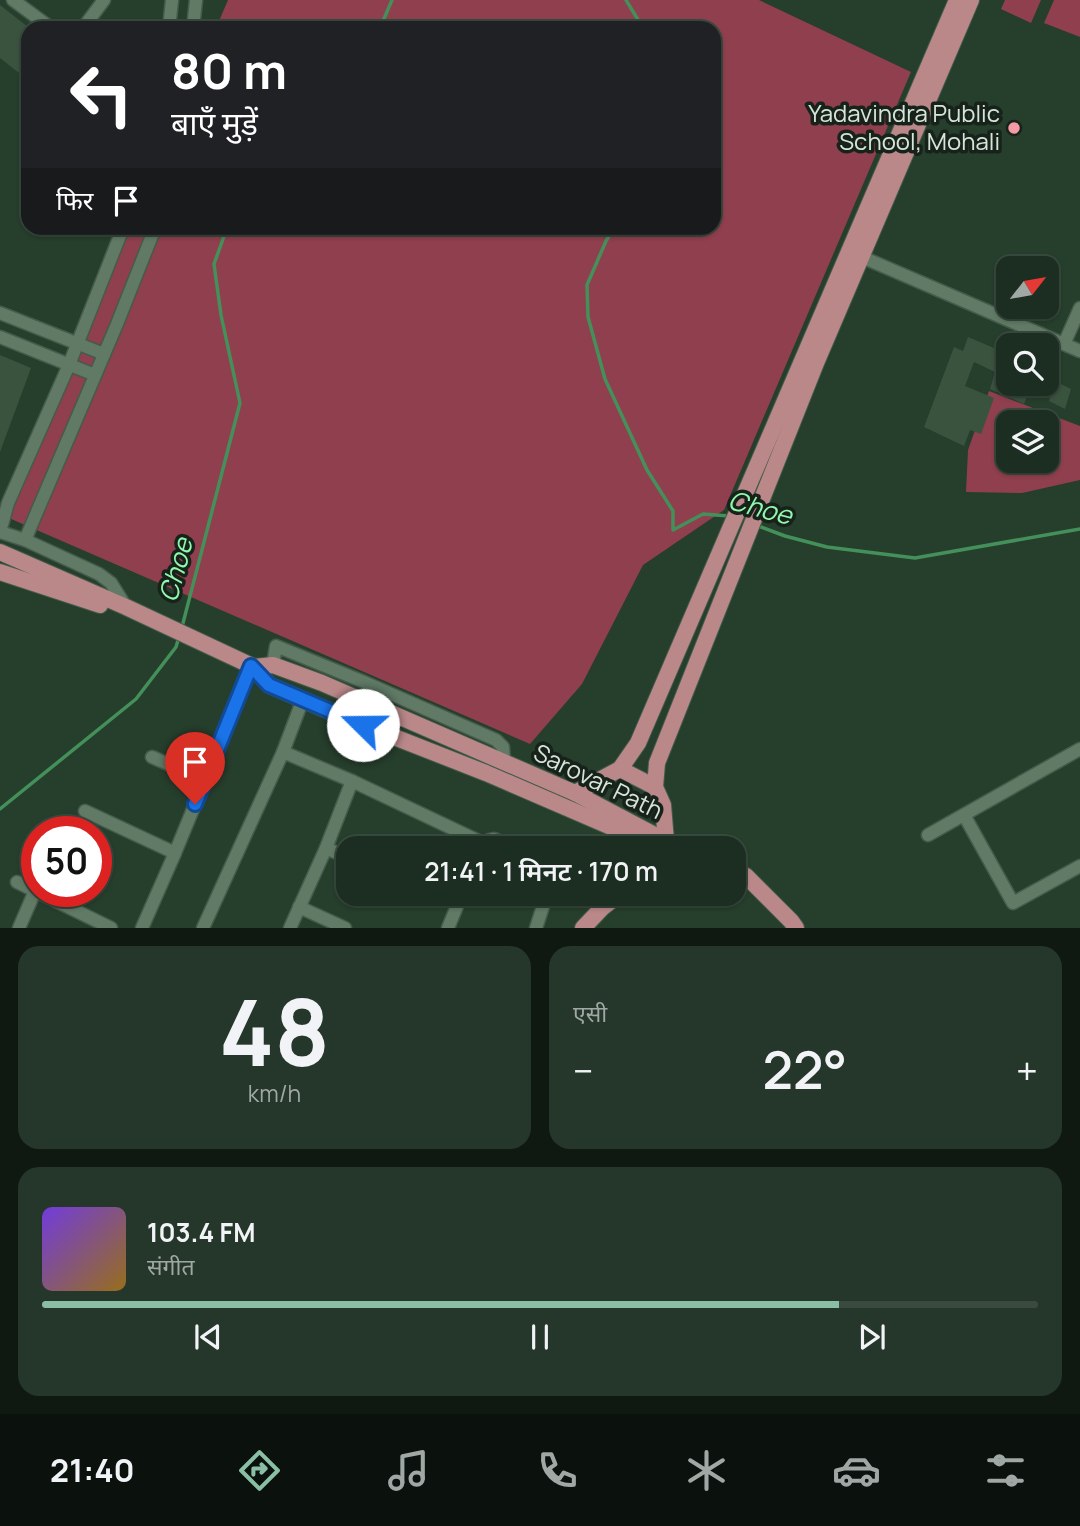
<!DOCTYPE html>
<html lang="hi">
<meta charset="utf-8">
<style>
:root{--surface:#1c2e21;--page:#25362a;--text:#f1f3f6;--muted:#a0a8a5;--line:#3a4a3f;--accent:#8abfa5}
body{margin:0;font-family:Manrope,"Noto Sans Devanagari",sans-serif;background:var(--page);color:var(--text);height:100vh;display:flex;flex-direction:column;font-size:26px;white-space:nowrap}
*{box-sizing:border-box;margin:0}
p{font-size:23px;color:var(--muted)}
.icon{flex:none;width:38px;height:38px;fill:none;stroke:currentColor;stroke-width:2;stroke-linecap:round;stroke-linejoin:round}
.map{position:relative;height:928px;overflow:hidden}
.side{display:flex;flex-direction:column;gap:18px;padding:18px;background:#0f1912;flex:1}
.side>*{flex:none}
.banner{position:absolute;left:21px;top:21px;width:700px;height:214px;border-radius:21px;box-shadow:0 2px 5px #0004,0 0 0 2px var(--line);background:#202124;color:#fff;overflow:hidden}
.needle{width:46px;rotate:59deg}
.controls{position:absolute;left:996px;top:256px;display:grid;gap:14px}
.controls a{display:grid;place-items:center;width:63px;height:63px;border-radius:14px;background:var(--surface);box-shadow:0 2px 5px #0004,0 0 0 2px var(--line);font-size:35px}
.speed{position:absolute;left:21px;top:816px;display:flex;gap:14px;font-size:35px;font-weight:700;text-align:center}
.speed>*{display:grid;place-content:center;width:91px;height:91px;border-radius:50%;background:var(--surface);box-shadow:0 2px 5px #0004,0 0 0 2px var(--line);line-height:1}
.speed .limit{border:10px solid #d22;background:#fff;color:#111}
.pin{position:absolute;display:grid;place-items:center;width:60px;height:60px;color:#fff;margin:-72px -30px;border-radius:50% 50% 50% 0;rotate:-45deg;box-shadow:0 0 7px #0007}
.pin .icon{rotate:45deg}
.me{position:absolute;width:77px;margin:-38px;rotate:292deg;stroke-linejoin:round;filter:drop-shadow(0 0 5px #0008)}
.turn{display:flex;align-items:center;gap:24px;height:147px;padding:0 35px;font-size:32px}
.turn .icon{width:91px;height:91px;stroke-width:2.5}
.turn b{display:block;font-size:49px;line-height:60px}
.then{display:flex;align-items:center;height:66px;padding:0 35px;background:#0003;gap:14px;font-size:26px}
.big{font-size:52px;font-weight:600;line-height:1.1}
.side .tile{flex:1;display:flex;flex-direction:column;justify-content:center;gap:10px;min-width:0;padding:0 24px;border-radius:21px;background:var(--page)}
.side .dial{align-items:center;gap:0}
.dial b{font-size:91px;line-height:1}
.song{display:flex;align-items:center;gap:21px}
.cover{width:84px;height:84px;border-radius:10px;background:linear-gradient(135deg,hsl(260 70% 55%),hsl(40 70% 35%))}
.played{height:7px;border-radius:4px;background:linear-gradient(90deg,var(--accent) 80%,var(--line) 80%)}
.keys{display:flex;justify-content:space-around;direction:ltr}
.heat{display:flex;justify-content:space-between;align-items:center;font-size:38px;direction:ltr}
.side .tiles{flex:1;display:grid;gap:18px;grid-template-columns:1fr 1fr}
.tile:last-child{grid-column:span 2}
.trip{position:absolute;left:336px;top:836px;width:410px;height:70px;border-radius:21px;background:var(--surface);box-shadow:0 2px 5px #0004,0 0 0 2px var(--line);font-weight:600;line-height:70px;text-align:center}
.tabs{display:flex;height:112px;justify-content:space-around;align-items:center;background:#0b120d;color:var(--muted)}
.tabs .icon{width:49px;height:49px}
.tabs .selected{color:var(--accent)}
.tabs b{font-size:32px;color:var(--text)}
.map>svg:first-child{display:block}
.green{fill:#8f3f4d;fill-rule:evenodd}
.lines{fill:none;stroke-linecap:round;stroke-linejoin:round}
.stream{stroke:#44905a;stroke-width:3.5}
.building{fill:#3a533f}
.minor-casing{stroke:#455b4b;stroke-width:15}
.major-casing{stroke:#455b4b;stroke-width:18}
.minor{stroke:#607a66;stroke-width:12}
.major{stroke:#ba8889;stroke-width:16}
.route-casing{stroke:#114b97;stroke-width:18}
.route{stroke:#1a73e8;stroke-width:12}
.poi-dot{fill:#f49aa6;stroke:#17221a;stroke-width:2.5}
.labels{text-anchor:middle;stroke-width:7;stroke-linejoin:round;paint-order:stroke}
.poi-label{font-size:24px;fill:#d6e5d9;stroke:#17221a;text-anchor:end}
.street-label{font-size:24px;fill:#d6e5d9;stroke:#17221a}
.water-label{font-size:26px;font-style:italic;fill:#91f8ad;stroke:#17221a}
</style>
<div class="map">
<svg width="1080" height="928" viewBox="0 0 1080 928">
<rect width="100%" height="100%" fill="#263e2c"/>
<!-- green -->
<g class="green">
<polygon points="228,0 759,0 911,72 724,510 643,565 582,684 530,744 2,515 128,228 714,228 714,28 216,28"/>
<polygon points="1005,0 1041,0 1031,23 1001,9"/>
<polygon points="1054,0 1080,0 1080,37 1044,23"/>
<path d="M989,391L1080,426V480L1022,493L966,492L968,450ZM1008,422H1046V460H1008Z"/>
</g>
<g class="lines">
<!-- stream -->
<g class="stream">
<polyline points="626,0 643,28"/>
<polyline points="380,28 392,0"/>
<polyline points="614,228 606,241 587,285 588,317 605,379 647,470 673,511 673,530 703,514 729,516"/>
<polyline points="756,525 785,536 827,547 915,558 1080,529"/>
<polyline points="182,627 240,403 221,315 214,264 227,228"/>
<polyline points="0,809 136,699 176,647 179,637"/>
</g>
</g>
<!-- building -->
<g class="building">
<polygon points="0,5 28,27 28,80 0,58"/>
<polygon points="968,337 1008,354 1008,383 1046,383 1046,370 1061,376 1061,384 1071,389 1065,409 1049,401 1051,393 1031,385 1024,404 990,389 995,372 974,362 965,386 994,398 981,434 970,430 964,446 924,427 954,347 963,351"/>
<polygon points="0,355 31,368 0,452"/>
</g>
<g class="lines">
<!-- minor casing -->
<g class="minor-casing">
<g id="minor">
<polyline points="13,0 51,28"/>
<polyline points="83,28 104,0"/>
<polyline points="169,28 172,0"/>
<polyline points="193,28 196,0"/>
<polyline points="855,254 1080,351"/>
<polyline points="0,313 104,354"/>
<polyline points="0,337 95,375"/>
<polyline points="1064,344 1080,308"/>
<polyline points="0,532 8,503 69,365 123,228"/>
<polyline points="0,532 25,540 99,574 111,583 126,607"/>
<polyline points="25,540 117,324 155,228"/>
<polyline points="273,665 276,646 364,682 496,740 503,747 504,763"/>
<polyline points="283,752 352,781 485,844"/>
<polyline points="152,757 205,780"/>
<polyline points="85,811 175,853"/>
<polyline points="964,815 1013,903 1080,866"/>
<polyline points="928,835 1080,749"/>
<polyline points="326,848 348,858"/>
<polyline points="483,848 489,840 494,839 518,849"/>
<polyline points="17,882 111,928"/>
<polyline points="299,907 345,928"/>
<polyline points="19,928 35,891"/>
<polyline points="142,928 175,853 252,666"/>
<polyline points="203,928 283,752 303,699"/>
<polyline points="290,928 326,848 352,781"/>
<polyline points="448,928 462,894"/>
<polyline points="536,928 547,894"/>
</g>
</g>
<!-- major casing -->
<g class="major-casing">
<g id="major">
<polyline points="0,552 126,607 254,667 269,685 338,715 486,773 662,849"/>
<polyline points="0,572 100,605"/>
<polyline points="254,667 273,665 322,683 575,793 666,841 686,849"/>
<polyline points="620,769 655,787"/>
<polyline points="575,793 620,769 638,743 957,0"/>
<polyline points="666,841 663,805 655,787 657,763 816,363 971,0"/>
<polyline points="733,870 746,876 791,921 796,928"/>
<polyline points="583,928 602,908 620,894"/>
</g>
</g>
<!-- minor -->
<use href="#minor" class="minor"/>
<!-- major -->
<use href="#major" class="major"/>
</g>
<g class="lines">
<!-- route casing -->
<g class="route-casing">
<polyline id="route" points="195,804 251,666 269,685 363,725"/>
</g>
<!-- route -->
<use href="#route" class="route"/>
</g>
<!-- markers -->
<circle class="poi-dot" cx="1014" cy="128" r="7"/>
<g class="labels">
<!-- poi labels -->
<g class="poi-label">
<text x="1000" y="122">Yadavindra Public<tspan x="1000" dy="28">School, Mohali</tspan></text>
</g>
<!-- street labels -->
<g class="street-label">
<text transform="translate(598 782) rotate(26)" y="8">Sarovar Path</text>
</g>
<!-- water labels -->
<g class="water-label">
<text transform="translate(760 508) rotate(15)" y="9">Choe</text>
<text transform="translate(176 570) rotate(-75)" y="9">Choe</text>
</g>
</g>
</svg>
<div class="controls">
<a><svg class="needle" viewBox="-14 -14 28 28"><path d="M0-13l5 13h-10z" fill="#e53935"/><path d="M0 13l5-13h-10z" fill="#a0a8a5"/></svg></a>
<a><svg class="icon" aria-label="search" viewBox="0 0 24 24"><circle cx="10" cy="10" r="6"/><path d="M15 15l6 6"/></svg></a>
<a><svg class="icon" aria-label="layers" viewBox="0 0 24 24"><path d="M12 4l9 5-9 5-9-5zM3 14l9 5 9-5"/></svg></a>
</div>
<div class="speed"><div class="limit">50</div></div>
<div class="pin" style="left:195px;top:804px;background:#d93025"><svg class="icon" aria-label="arrive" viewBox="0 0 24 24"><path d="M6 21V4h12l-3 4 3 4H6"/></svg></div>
<svg class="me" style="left:363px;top:725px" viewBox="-20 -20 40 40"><circle r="19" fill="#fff"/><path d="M0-13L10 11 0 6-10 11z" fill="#1a73e8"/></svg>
<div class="trip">21:41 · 1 मिनट · 170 m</div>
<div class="banner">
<div class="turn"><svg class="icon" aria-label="left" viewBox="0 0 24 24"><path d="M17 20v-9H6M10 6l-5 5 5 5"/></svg><div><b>80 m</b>बाएँ मुड़ें</div></div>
<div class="then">फिर<svg class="icon" aria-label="arrive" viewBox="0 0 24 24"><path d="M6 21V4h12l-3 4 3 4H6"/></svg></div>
</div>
</div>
<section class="side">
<div class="tiles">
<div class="tile dial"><b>48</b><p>km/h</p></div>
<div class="tile"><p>एसी</p>
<div class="heat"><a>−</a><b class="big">22°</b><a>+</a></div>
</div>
<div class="tile">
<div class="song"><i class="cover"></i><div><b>103.4 FM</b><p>संगीत</p></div></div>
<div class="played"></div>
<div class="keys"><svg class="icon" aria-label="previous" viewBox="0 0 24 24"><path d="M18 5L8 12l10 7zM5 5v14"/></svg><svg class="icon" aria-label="pause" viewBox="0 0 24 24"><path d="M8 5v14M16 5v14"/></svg><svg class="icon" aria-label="next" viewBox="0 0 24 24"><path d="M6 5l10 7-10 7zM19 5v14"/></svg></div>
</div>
</div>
</section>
<nav class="tabs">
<b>21:40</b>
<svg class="icon selected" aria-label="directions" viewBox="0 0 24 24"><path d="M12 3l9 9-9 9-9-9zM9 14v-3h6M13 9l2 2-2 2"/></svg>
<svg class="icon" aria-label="music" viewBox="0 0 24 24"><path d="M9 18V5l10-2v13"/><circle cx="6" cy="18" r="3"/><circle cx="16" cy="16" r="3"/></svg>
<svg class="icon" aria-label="phone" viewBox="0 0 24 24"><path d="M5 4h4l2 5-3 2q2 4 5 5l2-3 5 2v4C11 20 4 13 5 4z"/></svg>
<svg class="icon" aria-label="climate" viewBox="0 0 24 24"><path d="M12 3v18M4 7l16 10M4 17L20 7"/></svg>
<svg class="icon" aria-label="car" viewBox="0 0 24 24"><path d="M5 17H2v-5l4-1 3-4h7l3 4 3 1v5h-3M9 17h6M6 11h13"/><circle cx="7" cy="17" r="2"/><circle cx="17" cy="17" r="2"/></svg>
<svg class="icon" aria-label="filters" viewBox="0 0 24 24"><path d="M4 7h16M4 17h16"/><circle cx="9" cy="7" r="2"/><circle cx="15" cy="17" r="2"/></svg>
</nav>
